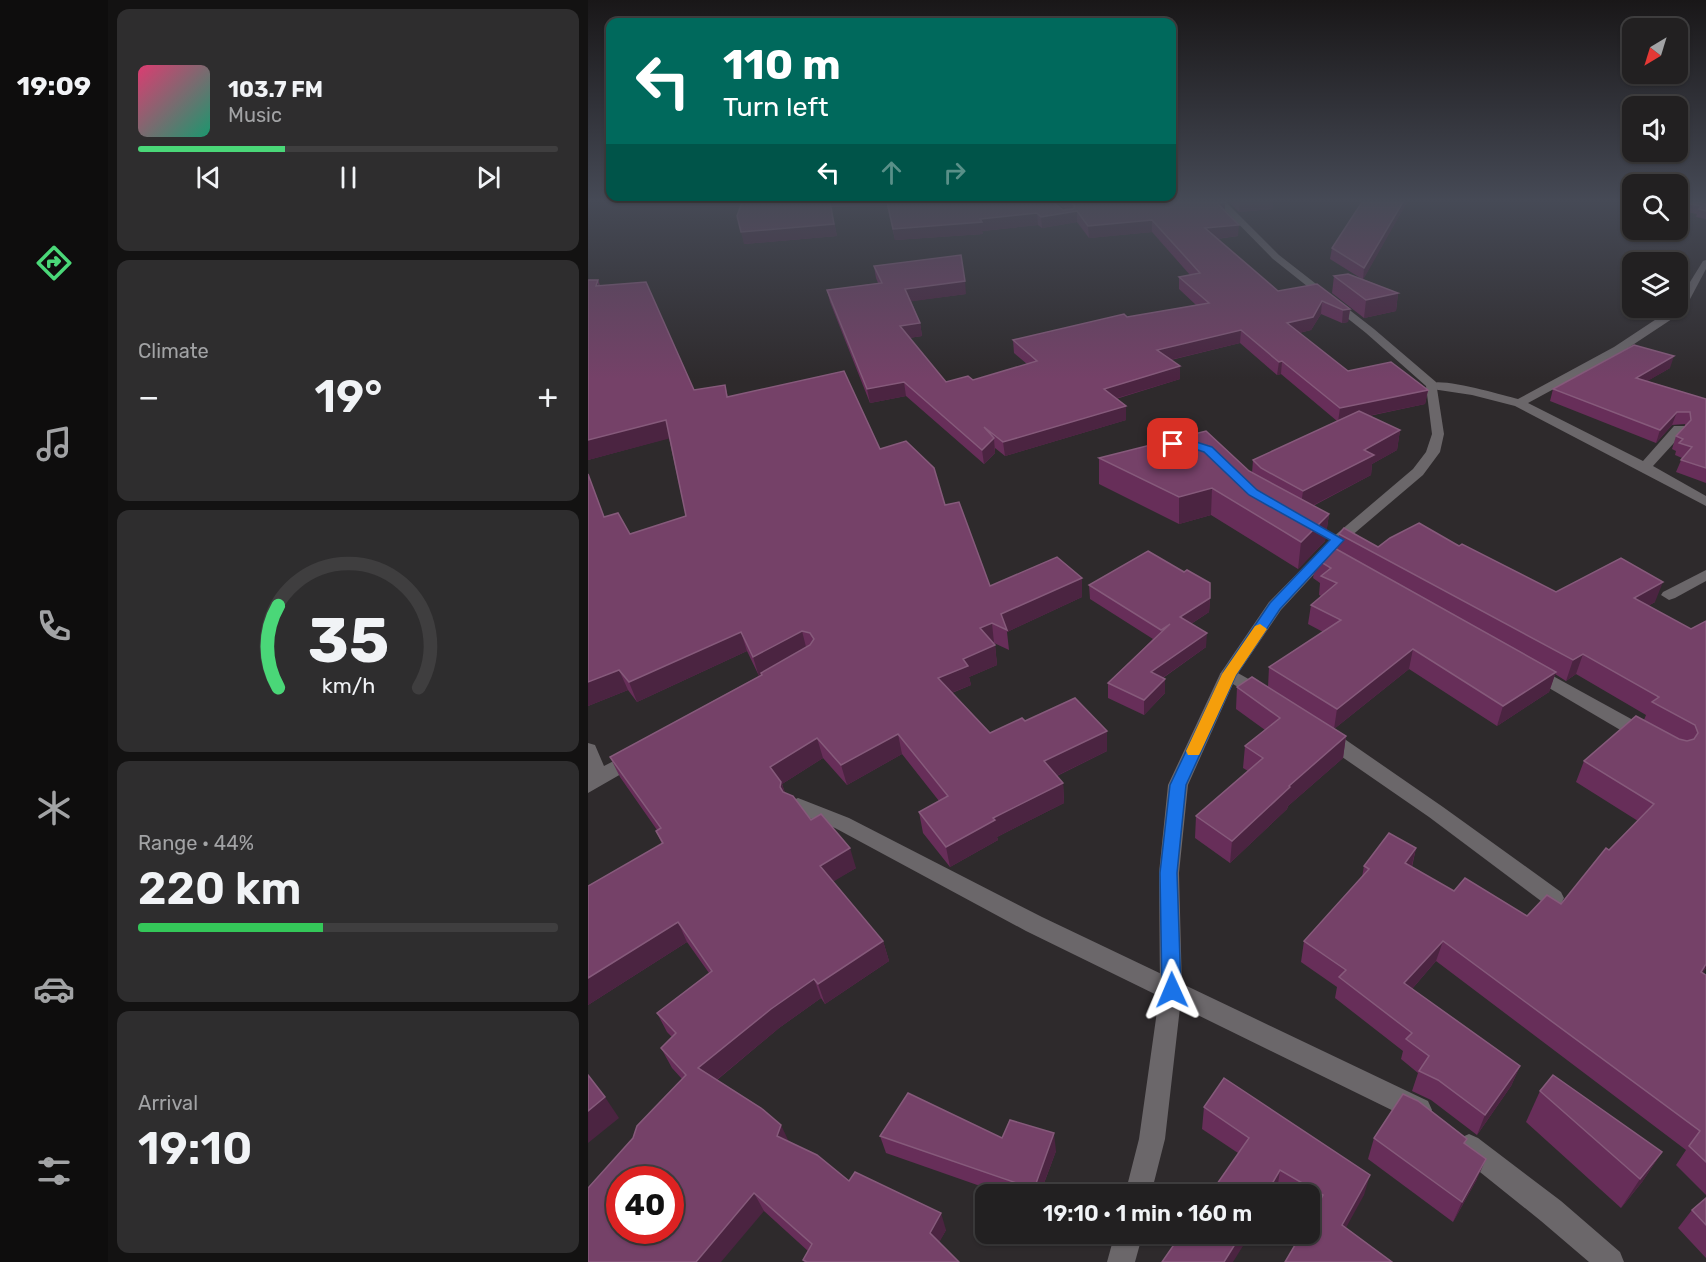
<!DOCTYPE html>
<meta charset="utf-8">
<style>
:root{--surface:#222021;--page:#2e2d2e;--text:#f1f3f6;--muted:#a2a3a5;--line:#3f3e3f;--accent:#4ad778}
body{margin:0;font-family:Rubik,sans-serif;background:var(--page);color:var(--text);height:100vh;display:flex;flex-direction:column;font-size:22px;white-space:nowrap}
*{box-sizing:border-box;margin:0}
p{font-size:20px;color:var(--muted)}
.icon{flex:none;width:33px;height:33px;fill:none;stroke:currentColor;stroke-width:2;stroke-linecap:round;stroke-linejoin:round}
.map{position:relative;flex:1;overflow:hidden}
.drawer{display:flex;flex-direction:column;gap:9px;padding:9px;background:#131212;width:480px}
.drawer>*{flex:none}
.hud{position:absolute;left:18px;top:18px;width:570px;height:183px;border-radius:12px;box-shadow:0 2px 4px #0004,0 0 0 2px var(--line);background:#00695c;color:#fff;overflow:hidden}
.needle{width:39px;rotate:218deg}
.controls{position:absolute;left:1034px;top:18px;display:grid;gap:12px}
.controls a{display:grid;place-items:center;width:66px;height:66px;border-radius:12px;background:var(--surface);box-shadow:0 2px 4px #0004,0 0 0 2px var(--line);font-size:30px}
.speed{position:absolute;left:18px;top:1166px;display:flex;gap:12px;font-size:30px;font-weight:700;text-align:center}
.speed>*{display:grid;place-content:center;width:78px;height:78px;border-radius:50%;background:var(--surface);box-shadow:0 2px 4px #0004,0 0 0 2px var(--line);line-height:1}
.speed .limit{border:9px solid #d22;background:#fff;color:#111}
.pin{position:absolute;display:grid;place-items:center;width:51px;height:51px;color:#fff;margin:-26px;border-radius:12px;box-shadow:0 3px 9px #0006}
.me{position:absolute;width:66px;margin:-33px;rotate:359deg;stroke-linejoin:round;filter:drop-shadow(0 0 4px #0008)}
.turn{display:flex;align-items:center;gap:21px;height:126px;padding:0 18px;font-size:27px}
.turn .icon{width:78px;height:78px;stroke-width:2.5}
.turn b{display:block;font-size:42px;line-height:51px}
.lanes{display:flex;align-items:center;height:57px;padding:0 18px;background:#0003;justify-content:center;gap:30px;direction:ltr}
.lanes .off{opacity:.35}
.big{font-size:45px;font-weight:600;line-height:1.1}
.drawer .card{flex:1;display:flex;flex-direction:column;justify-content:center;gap:9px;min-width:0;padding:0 21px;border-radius:12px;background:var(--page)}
.drawer .dial{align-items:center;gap:0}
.dial svg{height:156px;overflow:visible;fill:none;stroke:var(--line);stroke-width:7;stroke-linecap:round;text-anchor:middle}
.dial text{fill:var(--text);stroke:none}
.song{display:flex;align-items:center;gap:18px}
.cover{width:72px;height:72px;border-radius:9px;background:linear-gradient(135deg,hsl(340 70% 55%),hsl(160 70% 35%))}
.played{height:6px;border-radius:3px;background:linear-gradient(90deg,var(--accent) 35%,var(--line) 35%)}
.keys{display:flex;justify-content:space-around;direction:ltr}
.heat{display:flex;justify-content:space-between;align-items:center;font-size:33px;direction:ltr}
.charge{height:9px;border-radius:4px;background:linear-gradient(90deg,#34c759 44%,var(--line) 0)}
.trip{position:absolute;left:387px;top:1184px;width:345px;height:60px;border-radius:12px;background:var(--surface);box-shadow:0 2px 4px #0004,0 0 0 2px var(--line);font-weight:600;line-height:60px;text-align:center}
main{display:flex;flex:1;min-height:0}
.tabs{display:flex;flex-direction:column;width:108px;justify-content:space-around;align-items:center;background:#0e0d0d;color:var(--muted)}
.tabs .icon{width:42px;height:42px}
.tabs .current{color:var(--accent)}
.tabs b{font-size:27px;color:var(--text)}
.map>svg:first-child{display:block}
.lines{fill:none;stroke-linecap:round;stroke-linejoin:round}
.minor{fill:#6b676a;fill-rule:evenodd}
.tertiary{fill:#6b676a;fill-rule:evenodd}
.wall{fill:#672e59}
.shaded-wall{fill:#4b2441}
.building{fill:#754168;stroke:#865a7b;stroke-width:1.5;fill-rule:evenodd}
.route{fill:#1a73e8;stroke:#114b97;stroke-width:1.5}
.slow{fill:#f59e0b}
</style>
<main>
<nav class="tabs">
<b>19:09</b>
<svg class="icon current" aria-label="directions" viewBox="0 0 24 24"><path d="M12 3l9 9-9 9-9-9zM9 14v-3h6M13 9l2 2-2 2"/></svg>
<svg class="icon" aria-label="music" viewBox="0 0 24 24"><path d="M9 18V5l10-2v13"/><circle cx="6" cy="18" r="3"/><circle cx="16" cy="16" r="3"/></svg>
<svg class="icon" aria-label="phone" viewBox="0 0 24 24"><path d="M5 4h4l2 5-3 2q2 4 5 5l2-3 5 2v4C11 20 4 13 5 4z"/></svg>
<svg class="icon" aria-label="climate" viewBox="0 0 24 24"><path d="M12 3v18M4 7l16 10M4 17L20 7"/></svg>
<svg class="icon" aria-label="car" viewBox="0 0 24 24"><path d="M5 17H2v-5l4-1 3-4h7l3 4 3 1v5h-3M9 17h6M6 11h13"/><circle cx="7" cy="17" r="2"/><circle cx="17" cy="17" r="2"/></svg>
<svg class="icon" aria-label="filters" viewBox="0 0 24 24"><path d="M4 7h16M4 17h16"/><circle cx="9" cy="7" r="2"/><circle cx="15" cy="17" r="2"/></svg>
</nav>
<section class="drawer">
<div class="card">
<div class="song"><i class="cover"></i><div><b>103.7 FM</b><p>Music</p></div></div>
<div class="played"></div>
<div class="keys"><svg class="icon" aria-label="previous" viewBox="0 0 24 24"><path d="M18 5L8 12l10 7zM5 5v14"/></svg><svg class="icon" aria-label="pause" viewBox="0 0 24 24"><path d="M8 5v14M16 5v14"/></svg><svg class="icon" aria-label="next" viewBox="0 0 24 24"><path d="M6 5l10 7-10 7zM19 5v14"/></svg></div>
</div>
<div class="card"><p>Climate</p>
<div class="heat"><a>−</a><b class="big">19°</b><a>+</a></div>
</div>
<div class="card dial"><svg viewBox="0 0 100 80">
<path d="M14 69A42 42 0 1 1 86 69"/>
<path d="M14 69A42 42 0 0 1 14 27" stroke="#4ad778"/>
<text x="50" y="56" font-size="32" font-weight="700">35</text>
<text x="50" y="72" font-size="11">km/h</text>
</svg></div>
<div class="card"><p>Range · 44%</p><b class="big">220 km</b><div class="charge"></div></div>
<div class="card"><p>Arrival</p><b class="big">19:10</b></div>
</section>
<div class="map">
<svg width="1118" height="1262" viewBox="0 0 1118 1262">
<rect width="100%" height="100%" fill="#2e2a2c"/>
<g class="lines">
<!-- minor -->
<g class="minor">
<path d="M1118,260V269L1101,301L1090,315L1034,352L940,403L1055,461L1086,426H1096L1097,429L1096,432L1065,466L1118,496V506L927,406L884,395L844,389L838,385C849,375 913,395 930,399L1026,347L1085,308H1089V303L1115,261Z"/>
<polygon points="1118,570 1118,581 1087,598 1081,600 1073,595 1075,592"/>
<polygon points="945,665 1065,731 1067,736 1065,741 1058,743 1051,741 939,675 936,671 939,667"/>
<polygon points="641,668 680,690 683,694 680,698 668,698 635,678 632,674 635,670"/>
<polygon points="738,729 745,731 855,807 973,892 976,898 973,904 965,907 957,904 841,817 731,741 729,736 731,731"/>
<polygon points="0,743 7,745 16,766 47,750 54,752 56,757 54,762 0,793"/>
<polygon points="210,798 261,818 454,917 840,1101 844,1110 840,1119 831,1122 822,1119 438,931 247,828 203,811 200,806 203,801"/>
<polygon points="881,1134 890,1138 973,1201 1032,1252 1036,1262 1001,1262 953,1221 872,1156 868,1147 872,1138"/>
</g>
<!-- tertiary -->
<g class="tertiary">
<polygon points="629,202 638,202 691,255 786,329 848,382 856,434 852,452 835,475 755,543 693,610 649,675 600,785 591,873 594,990 577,1139 563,1194 537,1194 551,1139 572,990 571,873 580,785 632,674 681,602 745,537 825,469 838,452 844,434 838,386 778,333 685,259"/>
<polygon points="527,1233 555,1233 547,1262 519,1262"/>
</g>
</g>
<!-- wall -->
<g class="wall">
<polygon points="100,202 144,202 101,204"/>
<polygon points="154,202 465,202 475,210 478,210 468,202 637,202 637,211 650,236 629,239 690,291 762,309 760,322 754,323 733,314 723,330 711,333 760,371 840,390 837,404 781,416 812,430 809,450 784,464 783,475 725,506 741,514 737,541 710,569 623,515 591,524 511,484 511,458 661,471 664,473 665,460 749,421 693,374 689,375 652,343 583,360 592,379 528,399 538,406 538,420 417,456 407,448 407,453 396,464 318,396 282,403 242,302 239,290 290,283 288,278 286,266 378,294 323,301 332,323 334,336 321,338 358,382 385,380 439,364 426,353 425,340 539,317 608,305 591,289 591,277 602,275 564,232 501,238 489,222 454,228 450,225 394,231 395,234 307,240 299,205 243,207 249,236 156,244"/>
<polygon points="641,202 685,202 685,209 651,212"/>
<polygon points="819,202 775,279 810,293 808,311 776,318 744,293 746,276 774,279 742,259 744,248"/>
<polygon points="1089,202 1118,204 1118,219 1108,217 1109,214 1089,210"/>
<polygon points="10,280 12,285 106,390 137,385 140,397 292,449 357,505 402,586 494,578 494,597 419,632 421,650 406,643 405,643 407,645 409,665 381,677 383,685 364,693 402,733 437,721 519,731 519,751 469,776 475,783 476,803 409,837 410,840 362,867 335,833 331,812 351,801 314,754 259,785 235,758 194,784 197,793 268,868 245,881 295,941 301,961 237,1004 233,998 191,1028 129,1080 201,1142 261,1181 358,1230 351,1242 371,1262 216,1262 215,1260 220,1251 176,1211 45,1138 94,1079 84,1068 73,1048 84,1037 79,1032 69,1013 121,973 99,942 0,1005 0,886 74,844 68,831 69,830 32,777 22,757 171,676 159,651 49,702 40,690 0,706 0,474 16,517 42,534 98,516 81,438 0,460"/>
<polygon points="1082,368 1059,381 1118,399 1118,483 1088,472 1094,458 1087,455 1088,451 1084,449 1088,436 1097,426 1097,424 1084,425 1068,443 962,401 965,389"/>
<polygon points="751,534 790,547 871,546 968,592 1067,602 1060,606 1103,629 1118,621 1118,968 1114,973 1118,975 1118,1195 1088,1165 1098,1150 848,961 824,989 932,1066 923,1086 889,1135 843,1100 824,1091 830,1073 813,1059 815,1051 747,998 749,987 713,962 716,941 774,877 776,866 828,848 824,867 866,891 939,916 973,904 1021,850 1050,821 988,782 996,761 1056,720 1058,715 988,674 978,681 967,674 961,692 909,726 821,669 746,729 758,736 755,758 700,806 699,809 642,863 607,838 608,816 660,771 655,768 657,746 677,730 648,709 649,687 680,687 681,667 735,632 720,624 723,605 733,596 731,595 732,583 725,578 728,559 749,550"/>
<polygon points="501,585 622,598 621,612 603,624 618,647 575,678 577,679 577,693 556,715 520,698 520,683 565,639 502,599"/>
<polygon points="952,1091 1074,1152 1054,1182 1033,1208 938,1122"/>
<polygon points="616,1107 776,1195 726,1212 722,1210 722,1194 694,1194 689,1191 650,1153 614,1129"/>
<polygon points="292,1136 414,1138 468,1151 452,1194 415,1194 298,1153"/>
<polygon points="786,1138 877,1144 889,1179 865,1222 780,1159"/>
<polygon points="1118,1198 1118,1258 1090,1228 1104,1210"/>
</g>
<!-- shaded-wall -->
<g class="shaded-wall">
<polygon points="637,202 637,213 629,203"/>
<polygon points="652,202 685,202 685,209 651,212"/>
<polygon points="815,202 819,202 775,280 776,268"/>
<polygon points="489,211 489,222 454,228 453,217"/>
<polygon points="449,213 450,225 394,231 395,234 307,240 305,229"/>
<polygon points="564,220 564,232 501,238 500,226"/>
<polygon points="246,224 249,236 156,244 153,232"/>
<polygon points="651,225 650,236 617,240 617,228"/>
<polygon points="377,281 378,294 319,302 317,289"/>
<polygon points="810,293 808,311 776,318 778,300"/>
<polygon points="734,301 733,314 723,330 698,336 699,323"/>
<polygon points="762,309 760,322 754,323 755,310"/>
<polygon points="332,323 334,336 314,339 312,326"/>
<polygon points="653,330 652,343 569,363 569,350"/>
<polygon points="1086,356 1082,368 1044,390 1048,378"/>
<polygon points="694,361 693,374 689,375 691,362"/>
<polygon points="592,366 592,379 516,402 516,389"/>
<polygon points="316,382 318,396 282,403 279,389"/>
<polygon points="840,390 837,404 750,422 752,408"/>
<polygon points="538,406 538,420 417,456 415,442"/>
<polygon points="1089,412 1084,425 1068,443 1072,430"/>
<polygon points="78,420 83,438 0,460 0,440"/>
<polygon points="812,430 809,450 784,464 783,475 712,512 715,491 776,450"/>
<polygon points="406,438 407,453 396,464 394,450"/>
<polygon points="624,488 623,515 591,524 591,497"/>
<polygon points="741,514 737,541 710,569 713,542"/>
<polygon points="494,578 494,597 419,632 413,614"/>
<polygon points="1075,582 1067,602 1038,618 1046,598"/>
<polygon points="622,598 621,612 592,631 592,617"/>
<polygon points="404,623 406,643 394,647 392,628"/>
<polygon points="214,631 219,651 171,677 165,657"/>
<polygon points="153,632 159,651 49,702 41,682"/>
<polygon points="619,633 618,647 563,686 563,672"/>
<polygon points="407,645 409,665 381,677 383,685 353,697 350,678 375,659"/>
<polygon points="825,649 821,669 746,729 749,709"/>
<polygon points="995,654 988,674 978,681 985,660"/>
<polygon points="31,670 40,690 0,706 0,682"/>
<polygon points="968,672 961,692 909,726 915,706"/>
<polygon points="577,679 577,693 556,715 556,700"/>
<polygon points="519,731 519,751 458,781 456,761"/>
<polygon points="310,734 314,754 259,785 253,765"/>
<polygon points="758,736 755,758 700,806 699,809 642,863 644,841 701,786"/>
<polygon points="229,738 235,758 194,784 200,802 182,767"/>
<polygon points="475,783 476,803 409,837 410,840 362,867 358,847 405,818"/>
<polygon points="262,848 268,868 238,886 232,866"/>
<polygon points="828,848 823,869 817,863"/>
<polygon points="90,922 99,942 0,1005 0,978"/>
<polygon points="295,941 301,961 237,1004 230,984"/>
<polygon points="855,941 848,961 811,1004 816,983"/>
<polygon points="1118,964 1118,968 1101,992 1113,972"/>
<polygon points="226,979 233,998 191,1028 120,1087 110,1068 183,1009"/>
<polygon points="932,1066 923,1086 889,1135 897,1115"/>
<polygon points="17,1097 31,1118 0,1143 0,1111"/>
<polygon points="193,1125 202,1144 189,1136"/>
<polygon points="466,1133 468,1151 452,1194 446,1194 446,1189"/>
<polygon points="1074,1152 1054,1182 1033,1208 1052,1179"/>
<polygon points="898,1159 889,1179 865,1222 874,1202"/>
<polygon points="692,1170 689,1191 687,1194 678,1194"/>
<polygon points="782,1175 776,1195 749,1244 754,1225"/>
<polygon points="166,1193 176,1211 133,1262 108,1262"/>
<polygon points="353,1213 358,1230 347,1250 342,1233"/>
<polygon points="654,1233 663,1233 645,1262 636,1262"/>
</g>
<!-- building -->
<g class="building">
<polygon points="154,202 242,202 246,224 153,232 149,216"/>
<polygon points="299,202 465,202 475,210 485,209 487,206 481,202 637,202 629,203 651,225 617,228 690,291 729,284 762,309 755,310 734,301 725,317 699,323 760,371 803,362 840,390 752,408 694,361 691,362 653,330 569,350 592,366 516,389 538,406 415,442 396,427 406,438 394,450 316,382 279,389 239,290 294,283 286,266 373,255 377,281 317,289 332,323 312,326 358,382 380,376 385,380 449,361 425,340 536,314 539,317 621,303 591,277 612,273 564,220 500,226 489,211 453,217 449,213 392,219 394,222 305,229"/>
<polygon points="774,202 815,202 776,268 744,248"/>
<polygon points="1090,202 1109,202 1118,204 1118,211 1111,209 1114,206"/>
<polygon points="760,274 810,293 778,300 746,276"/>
<path d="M0,280H10L8,286L58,282L106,390L137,385L139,397L256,371L292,449L318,441L346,468L357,505L371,502L402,586L469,557L494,578L413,614L419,630L404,623L392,628L407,645L375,659L380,666L350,678L402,733L434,718L437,721L487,698L519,731L456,761L475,783L405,818L407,820L358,847L331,812L360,796L310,734L253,765L229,738L182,767L193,782L192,787L195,792L205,796L223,820L233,814L262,848L232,866L295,941L230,984L226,979L183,1009L110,1068L173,1108L193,1125L189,1136L229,1155L261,1181L267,1172L353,1213L342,1233L371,1262H219L215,1260L224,1244L166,1193L108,1262H0V1188L45,1138L49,1126L98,1075L73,1048L88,1033L69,1013L124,971L90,922L0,978V886L75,843L68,831L73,828L22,757L174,675L173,673L222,645L226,639L222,633L214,631L165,657L153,632L41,682L31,670L0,682V474L16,517L30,513L42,534L98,516L78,420L0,440ZM32,1179H82V1230H32Z"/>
<polygon points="1046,345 1086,356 1048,378 1118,399 1118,468 1093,460 1104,447 1091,443 1095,439 1088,436 1103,420 1102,412 1089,412 1072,430 965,389"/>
<polygon points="771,411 812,430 776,450 786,455 715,491 673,468 665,460"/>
<polygon points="618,431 661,471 741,514 713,542 624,488 591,497 511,458"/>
<polygon points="831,523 871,546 874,544 968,592 1033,558 1075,582 1046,598 1103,629 1118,621 1118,964 1113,972 1118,975 1118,1162 1101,1146 1112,1131 855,941 816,983 932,1066 897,1115 850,1080 831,1071 841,1056 818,1039 824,1033 751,977 758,970 716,941 781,869 776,866 801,833 828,848 817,863 866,891 877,878 939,916 959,895 973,904 1018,848 1021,850 1066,804 996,761 1048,716 1091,739 1099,741 1106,739 1110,733 1107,725 1064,702 1071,697 995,654 985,660 751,534 756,528 790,547 802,538"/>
<polygon points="741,545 968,672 915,706 825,649 749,709 681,667 753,620 723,605 749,583 733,576 743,568 728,559"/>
<polygon points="560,551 596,572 599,570 622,583 622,598 592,617 619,633 563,672 577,679 556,700 520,683 582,624 573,630 501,585"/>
<polygon points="664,677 758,736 701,786 702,787 644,841 608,816 675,758 657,746 692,718 649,687"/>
<polygon points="0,1075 17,1097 0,1111"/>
<polygon points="965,1075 1074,1152 1052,1179 952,1091"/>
<polygon points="636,1078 782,1175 754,1225 804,1262 697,1262 714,1233 722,1233 722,1220 735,1195 692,1170 678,1194 622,1194 661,1138 616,1107"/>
<polygon points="320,1093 414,1138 422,1120 466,1133 446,1189 292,1136"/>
<polygon points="815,1094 830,1101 879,1139 876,1143 898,1159 874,1202 786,1138"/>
<polygon points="1118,1198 1118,1225 1104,1210"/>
<polygon points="594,1233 654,1233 636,1262 574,1262"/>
</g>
<!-- sky -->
<linearGradient id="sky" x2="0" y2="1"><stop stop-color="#191718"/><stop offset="0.53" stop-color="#464a56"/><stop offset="1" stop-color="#464a56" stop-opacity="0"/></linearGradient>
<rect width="1118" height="379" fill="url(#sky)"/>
<!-- route -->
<polygon class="route" points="585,440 602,440 624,447 669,490 756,540 692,609 648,675 598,785 589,873 593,990 590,996 584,998 577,996 574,990 572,873 582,785 636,671 682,603 742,540 661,495 616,452 601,447 581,446 579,444"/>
<!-- slow -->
<polygon class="slow" points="672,624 679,629 648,675 613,751 611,755 600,755 598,751 634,674 667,626"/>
</svg>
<div class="controls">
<a><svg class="needle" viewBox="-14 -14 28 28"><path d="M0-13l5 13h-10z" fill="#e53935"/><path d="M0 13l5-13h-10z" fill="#a2a3a5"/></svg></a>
<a><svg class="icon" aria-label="sound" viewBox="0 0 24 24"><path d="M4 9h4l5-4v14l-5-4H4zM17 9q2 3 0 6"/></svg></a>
<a><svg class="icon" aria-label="search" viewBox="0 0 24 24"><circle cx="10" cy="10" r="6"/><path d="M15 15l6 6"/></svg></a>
<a><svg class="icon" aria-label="layers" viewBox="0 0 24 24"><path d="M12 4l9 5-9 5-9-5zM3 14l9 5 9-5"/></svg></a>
</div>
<div class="speed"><div class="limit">40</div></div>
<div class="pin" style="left:585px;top:444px;background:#d93025"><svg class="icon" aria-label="arrive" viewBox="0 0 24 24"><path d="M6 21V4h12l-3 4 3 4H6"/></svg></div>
<svg class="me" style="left:584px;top:990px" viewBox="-20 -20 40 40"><path d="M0-17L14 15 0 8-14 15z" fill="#1a73e8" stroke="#fff" stroke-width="4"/></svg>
<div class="trip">19:10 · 1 min · 160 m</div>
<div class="hud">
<div class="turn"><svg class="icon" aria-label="left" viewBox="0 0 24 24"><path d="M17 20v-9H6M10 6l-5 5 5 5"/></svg><div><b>110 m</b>Turn left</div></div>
<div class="lanes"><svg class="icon" aria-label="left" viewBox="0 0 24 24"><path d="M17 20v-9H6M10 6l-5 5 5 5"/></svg><svg class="icon off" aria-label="ahead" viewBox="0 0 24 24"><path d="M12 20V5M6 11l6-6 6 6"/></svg><svg class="icon off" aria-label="right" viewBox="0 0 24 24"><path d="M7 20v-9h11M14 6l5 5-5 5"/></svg></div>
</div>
</div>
</main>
